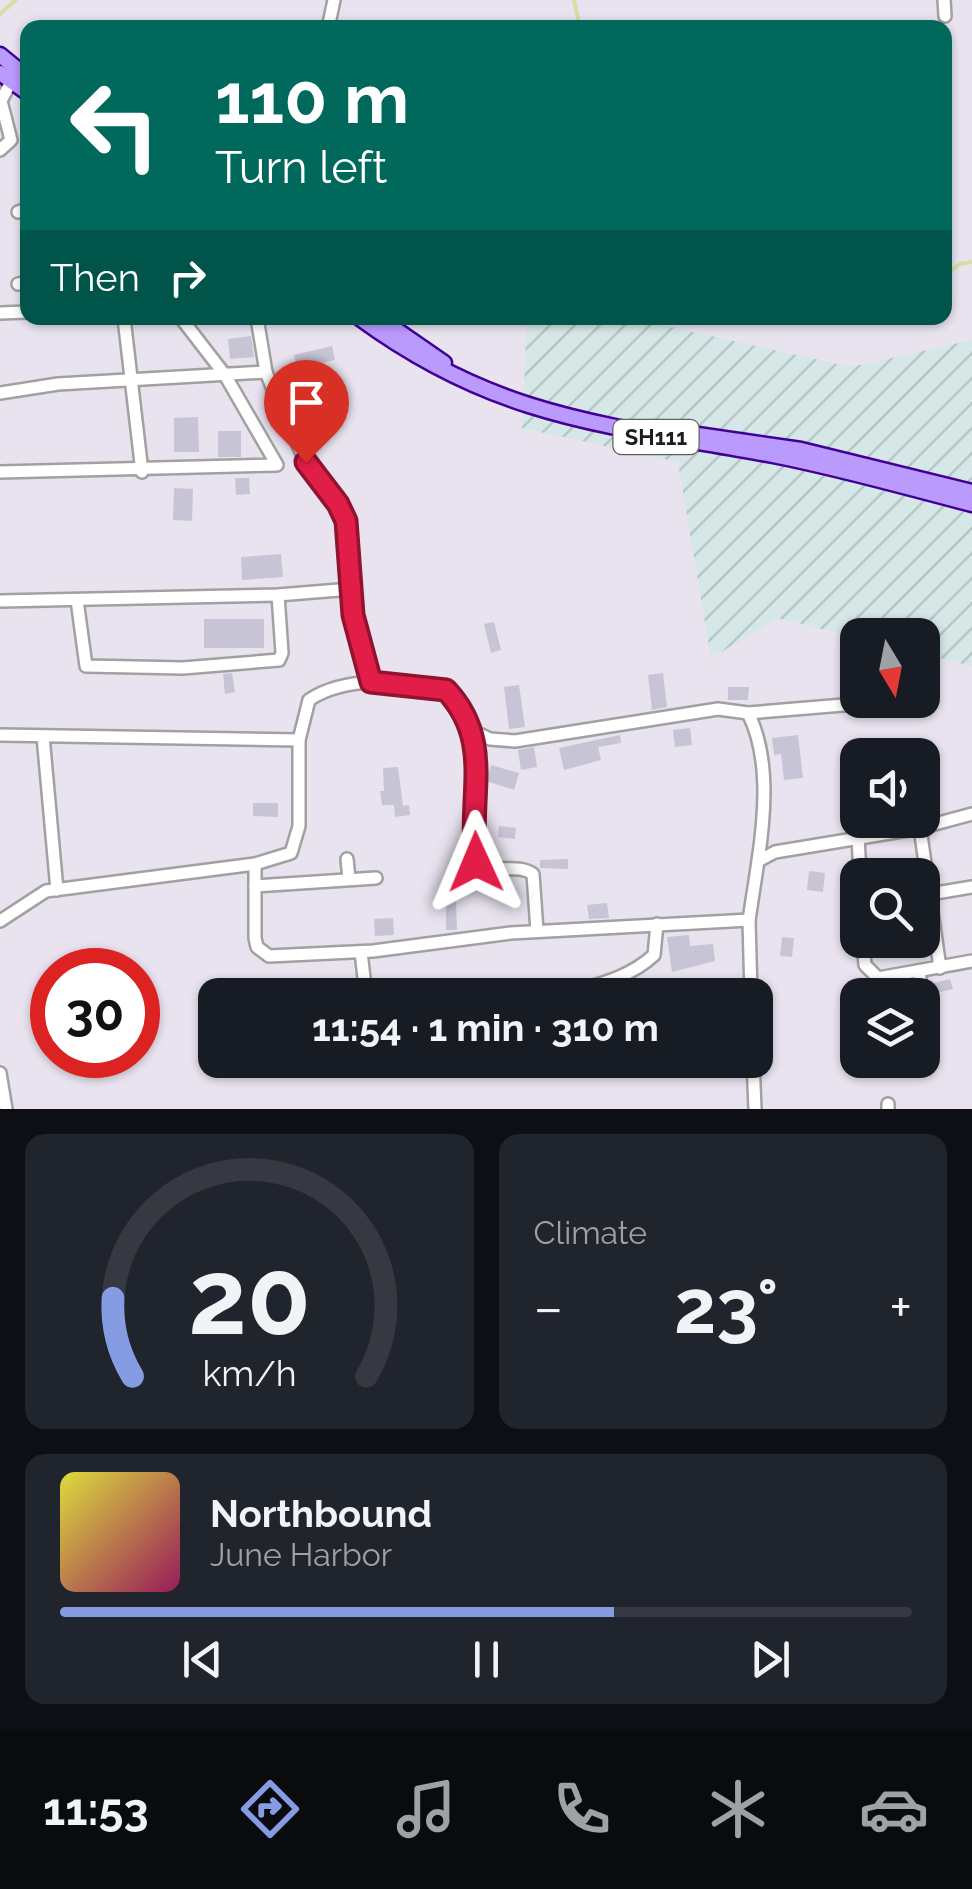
<!DOCTYPE html>
<meta charset="utf-8">
<style>
:root{--surface:#171b24;--page:#20242c;--text:#f1f3f6;--muted:#9ea1a6;--line:#363941;--accent:#859ce3}
body{margin:0;font-family:Raleway,sans-serif;background:var(--page);color:var(--text);height:100vh;display:flex;flex-direction:column;font-size:38px;white-space:nowrap}
*{box-sizing:border-box;margin:0}
p{font-size:32px;color:var(--muted)}
.icon{flex:none;width:55px;height:55px;fill:none;stroke:currentColor;stroke-width:2;stroke-linecap:round;stroke-linejoin:round}
.map{position:relative;height:1109px;overflow:hidden}
.panel{display:flex;flex-direction:column;gap:25px;padding:25px;background:#0d0f14;flex:1}
.panel>*{flex:none}
.hud{position:absolute;left:20px;top:20px;width:932px;height:305px;border-radius:20px;box-shadow:0 2px 8px #0004;background:#00695c;color:#fff;overflow:hidden}
.needle{width:65px;rotate:170deg}
.tools{position:absolute;left:840px;top:618px;display:grid;gap:20px}
.tools a{display:grid;place-items:center;width:100px;height:100px;border-radius:20px;background:var(--surface);box-shadow:0 2px 8px #0004;font-size:50px}
.speed{position:absolute;left:30px;top:948px;display:flex;gap:20px;font-size:50px;font-weight:700;text-align:center}
.speed>*{display:grid;place-content:center;width:130px;height:130px;border-radius:50%;background:var(--surface);box-shadow:0 2px 8px #0004;line-height:1}
.speed .limit{border:15px solid #d22;background:#fff;color:#111}
.pin{position:absolute;display:grid;place-items:center;width:85px;height:85px;color:#fff;margin:-102px -42px;border-radius:50% 50% 50% 0;rotate:-45deg;box-shadow:0 0 10px #0007}
.pin .icon{rotate:45deg}
.me{position:absolute;width:110px;margin:-55px;rotate:359deg;stroke-linejoin:round;filter:drop-shadow(0 0 8px #0008)}
.turn{display:flex;align-items:center;gap:35px;height:210px;padding:0 30px;font-size:45px}
.turn .icon{width:130px;height:130px;stroke-width:2.5}
.turn b{display:block;font-size:70px;line-height:85px}
.then{display:flex;align-items:center;height:95px;padding:0 30px;background:#0003;gap:20px;font-size:38px}
.big{font-size:75px;font-weight:700;line-height:1.1}
.panel .widget{flex:1;display:flex;flex-direction:column;justify-content:center;gap:15px;min-width:0;padding:0 35px;border-radius:20px;background:var(--page)}
.panel .dial{align-items:center;gap:0}
.dial svg{height:260px;overflow:visible;fill:none;stroke:var(--line);stroke-width:7;stroke-linecap:round;text-anchor:middle}
.dial text{fill:var(--text);stroke:none}
.song{display:flex;align-items:center;gap:30px}
.cover{width:120px;height:120px;border-radius:15px;background:linear-gradient(135deg,hsl(60 70% 55%),hsl(330 70% 35%))}
.played{height:10px;border-radius:5px;background:linear-gradient(90deg,var(--accent) 65%,var(--line) 65%)}
.keys{display:flex;justify-content:space-around;direction:ltr}
.heat{display:flex;justify-content:space-between;align-items:center;font-size:55px;direction:ltr}
.panel .tiles{flex:1;display:grid;gap:25px;grid-template-columns:1fr 1fr}
.widget:last-child{grid-column:span 2}
.trip{position:absolute;left:198px;top:978px;width:575px;height:100px;border-radius:20px;background:var(--surface);box-shadow:0 2px 8px #0004;font-weight:700;line-height:100px;text-align:center}
.dock{display:flex;height:160px;justify-content:space-around;align-items:center;background:#090b0e;color:var(--muted)}
.dock .icon{width:70px;height:70px}
.dock .current{color:var(--accent)}
.dock b{font-size:45px;color:var(--text)}
.map>svg:first-child{display:block}
.industrial{fill:url(#industrial-furrows)}
.lines{fill:none;stroke-linecap:round;stroke-linejoin:round}
.stream{stroke:#dddca3;stroke-width:4}
.building{fill:#c7c4d5}
.minor-casing{stroke:#a1a1a1;stroke-width:16}
.major-casing{stroke:#400097;stroke-width:19}
.minor{stroke:#fff;stroke-width:11}
.major{stroke:#ba9afd;stroke-width:14}
.route-casing{stroke:#92132f;stroke-width:25}
.route{stroke:#e11d48;stroke-width:18}
.labels{text-anchor:middle;stroke-width:9;stroke-linejoin:round;paint-order:stroke}
.shield{fill:#fff;stroke:#616161;stroke-width:2.5}
.shield-label{font-size:22px;font-weight:bold;fill:#1d1d1d}
</style>
<div class="map">
<svg width="972" height="1109" viewBox="0 0 972 1109">
<defs>
<pattern id="industrial-furrows" width="10" height="10" patternUnits="userSpaceOnUse" patternTransform="scale(2.5)"><rect width="10" height="10" fill="#d5e8e7"/><path d="M-1 1l2-2M0 10L10 0M9 11l2-2" fill="none" stroke="#b6c7c6"/></pattern>
</defs>
<rect width="100%" height="100%" fill="#e8e3ef"/>
<!-- industrial -->
<polygon class="industrial" points="527,318 630,318 851,367 972,340 972,666 923,654 922,635 857,638 778,618 711,658 678,462 522,428"/>
<g class="lines">
<!-- stream -->
<g class="stream">
<polyline points="574,0 580,28"/>
<polyline points="0,14 16,0"/>
<polyline points="945,275 960,264 972,262"/>
<polyline points="759,318 884,323 891,318"/>
</g>
</g>
<!-- building -->
<g class="building">
<polygon points="251,336 254,357 230,359 228,339"/>
<polygon points="332,346 335,360 297,368 294,355"/>
<polygon points="198,417 199,452 174,452 174,418"/>
<rect x="218" y="431" width="23" height="26"/>
<polygon points="235,478 249,478 250,494 236,495"/>
<polygon points="174,488 193,489 192,521 173,520"/>
<polygon points="281,554 283,577 242,580 241,557"/>
<rect x="204" y="619" width="60" height="29"/>
<polygon points="494,622 501,650 491,653 484,624"/>
<polygon points="232,673 235,692 225,694 223,674"/>
<polygon points="663,673 667,707 652,710 648,675"/>
<polygon points="519,685 525,727 509,729 504,687"/>
<polygon points="728,687 749,687 748,700 728,700"/>
<polygon points="690,728 692,745 675,747 673,730"/>
<polygon points="620,735 621,743 598,747 601,760 564,770 559,748"/>
<polygon points="798,735 803,778 784,780 781,754 774,755 772,738"/>
<polygon points="534,747 537,767 521,770 518,750"/>
<polygon points="491,765 519,773 514,790 486,781"/>
<polygon points="398,767 403,806 409,805 410,815 395,817 394,805 382,805 380,791 384,791 383,768"/>
<polygon points="253,803 278,803 278,817 253,816"/>
<polygon points="499,826 516,828 515,839 498,837"/>
<polygon points="568,859 568,869 540,868 540,860"/>
<polygon points="809,871 825,873 823,892 807,890"/>
<polygon points="456,901 457,930 446,930 446,902"/>
<polygon points="607,903 609,918 589,919 587,905"/>
<polygon points="393,918 394,935 375,936 374,919"/>
<polygon points="689,935 690,946 713,944 715,961 672,972 667,937"/>
<polygon points="782,937 794,938 792,957 780,956"/>
<polygon points="950,979 953,989 932,994 930,984"/>
<polygon points="911,983 913,995 895,995 893,985"/>
</g>
<g class="lines">
<!-- minor casing -->
<g class="minor-casing">
<g id="minor">
<polyline points="944,0 945,16"/>
<polyline points="328,28 334,0"/>
<polyline points="0,150 11,140 1,101 11,82"/>
<polyline points="18,212 28,209"/>
<polyline points="18,284 28,282"/>
<polyline points="0,313 28,312"/>
<polyline points="124,318 142,472"/>
<polyline points="257,318 266,372 280,407 306,462 338,503 346,521 353,615 371,683"/>
<polyline points="0,393 58,384 266,372"/>
<polyline points="0,472 277,465 225,375 181,318"/>
<polyline points="77,600 86,666 183,668 279,660 282,653 278,595"/>
<polyline points="0,601 278,595 351,589"/>
<polyline points="748,713 855,704"/>
<path d="M475,732V862C492,876 516,862 533,874L537,931"/>
<polyline points="0,735 299,740"/>
<polyline points="43,736 57,890"/>
<polyline points="920,828 940,968"/>
<polyline points="858,837 860,875"/>
<polyline points="347,859 349,879"/>
<polyline points="255,864 255,938 257,947 269,956 373,951 511,933 749,920"/>
<polyline points="255,886 376,878"/>
<polyline points="930,894 972,887"/>
<path d="M0,921L46,891L255,864L291,853L299,826V740L309,700C344,676 406,679 446,690L465,711L475,732L490,739L515,741L718,709L748,713C770,756 765,814 758,861"/>
<polyline points="863,940 865,965 878,978 972,961"/>
<polyline points="361,952 366,995"/>
<polyline points="919,971 931,1053"/>
<path d="M563,995C595,985 628,979 654,955L657,924"/>
<polyline points="751,995 749,920 758,861 775,852 920,828 972,814"/>
<polyline points="753,1060 755,1109"/>
<polyline points="0,1073 6,1109"/>
<polyline points="888,1104 888,1109"/>
</g>
</g>
<!-- major casing -->
<g class="major-casing">
<g id="major">
<polyline points="0,55 28,78"/>
<polyline points="0,73 28,93"/>
<path d="M360,318C499,420 610,425 773,455C840,468 906,487 972,504"/>
<polyline points="379,318 444,363"/>
<polyline points="684,433 801,450 972,492"/>
</g>
</g>
<!-- minor -->
<use href="#minor" class="minor"/>
<!-- major -->
<use href="#major" class="major"/>
</g>
<g class="lines">
<!-- route casing -->
<g class="route-casing">
<path id="route" d="M306,462L338,504L346,521L353,615L371,682L446,690C495,742 467,797 476,862"/>
</g>
<!-- route -->
<use href="#route" class="route"/>
</g>
<g class="labels">
<!-- shield labels -->
<rect class="shield" x="613.5" y="420" width="85" height="34" rx="8"/>
<g class="shield-label">
<text x="656" y="445">SH111</text>
</g>
</g>
</svg>
<div class="tools">
<a><svg class="needle" viewBox="-14 -14 28 28"><path d="M0-13l5 13h-10z" fill="#e53935"/><path d="M0 13l5-13h-10z" fill="#9ea1a6"/></svg></a>
<a><svg class="icon" aria-label="sound" viewBox="0 0 24 24"><path d="M4 9h4l5-4v14l-5-4H4zM17 9q2 3 0 6"/></svg></a>
<a><svg class="icon" aria-label="search" viewBox="0 0 24 24"><circle cx="10" cy="10" r="6"/><path d="M15 15l6 6"/></svg></a>
<a><svg class="icon" aria-label="layers" viewBox="0 0 24 24"><path d="M12 4l9 5-9 5-9-5zM3 14l9 5 9-5"/></svg></a>
</div>
<div class="speed"><div class="limit">30</div></div>
<div class="pin" style="left:306px;top:462px;background:#d93025"><svg class="icon" aria-label="arrive" viewBox="0 0 24 24"><path d="M6 21V4h12l-3 4 3 4H6"/></svg></div>
<svg class="me" style="left:476px;top:862px" viewBox="-20 -20 40 40"><path d="M0-17L14 15 0 8-14 15z" fill="#e11d48" stroke="#fff" stroke-width="4"/></svg>
<div class="trip">11:54 · 1 min · 310 m</div>
<div class="hud">
<div class="turn"><svg class="icon" aria-label="left" viewBox="0 0 24 24"><path d="M17 20v-9H6M10 6l-5 5 5 5"/></svg><div><b>110 m</b>Turn left</div></div>
<div class="then">Then<svg class="icon" aria-label="right" viewBox="0 0 24 24"><path d="M7 20v-9h11M14 6l5 5-5 5"/></svg></div>
</div>
</div>
<section class="panel">
<div class="tiles">
<div class="widget dial"><svg viewBox="0 0 100 80">
<path d="M14 69A42 42 0 1 1 86 69"/>
<path d="M14 69A42 42 0 0 1 8 45" stroke="#859ce3"/>
<text x="50" y="56" font-size="32" font-weight="700">20</text>
<text x="50" y="72" font-size="11">km/h</text>
</svg></div>
<div class="widget"><p>Climate</p>
<div class="heat"><a>−</a><b class="big">23°</b><a>+</a></div>
</div>
<div class="widget">
<div class="song"><i class="cover"></i><div><b>Northbound</b><p>June Harbor</p></div></div>
<div class="played"></div>
<div class="keys"><svg class="icon" aria-label="previous" viewBox="0 0 24 24"><path d="M18 5L8 12l10 7zM5 5v14"/></svg><svg class="icon" aria-label="pause" viewBox="0 0 24 24"><path d="M8 5v14M16 5v14"/></svg><svg class="icon" aria-label="next" viewBox="0 0 24 24"><path d="M6 5l10 7-10 7zM19 5v14"/></svg></div>
</div>
</div>
</section>
<nav class="dock">
<b>11:53</b>
<svg class="icon current" aria-label="directions" viewBox="0 0 24 24"><path d="M12 3l9 9-9 9-9-9zM9 14v-3h6M13 9l2 2-2 2"/></svg>
<svg class="icon" aria-label="music" viewBox="0 0 24 24"><path d="M9 18V5l10-2v13"/><circle cx="6" cy="18" r="3"/><circle cx="16" cy="16" r="3"/></svg>
<svg class="icon" aria-label="phone" viewBox="0 0 24 24"><path d="M5 4h4l2 5-3 2q2 4 5 5l2-3 5 2v4C11 20 4 13 5 4z"/></svg>
<svg class="icon" aria-label="climate" viewBox="0 0 24 24"><path d="M12 3v18M4 7l16 10M4 17L20 7"/></svg>
<svg class="icon" aria-label="car" viewBox="0 0 24 24"><path d="M5 17H2v-5l4-1 3-4h7l3 4 3 1v5h-3M9 17h6M6 11h13"/><circle cx="7" cy="17" r="2"/><circle cx="17" cy="17" r="2"/></svg>
</nav>
